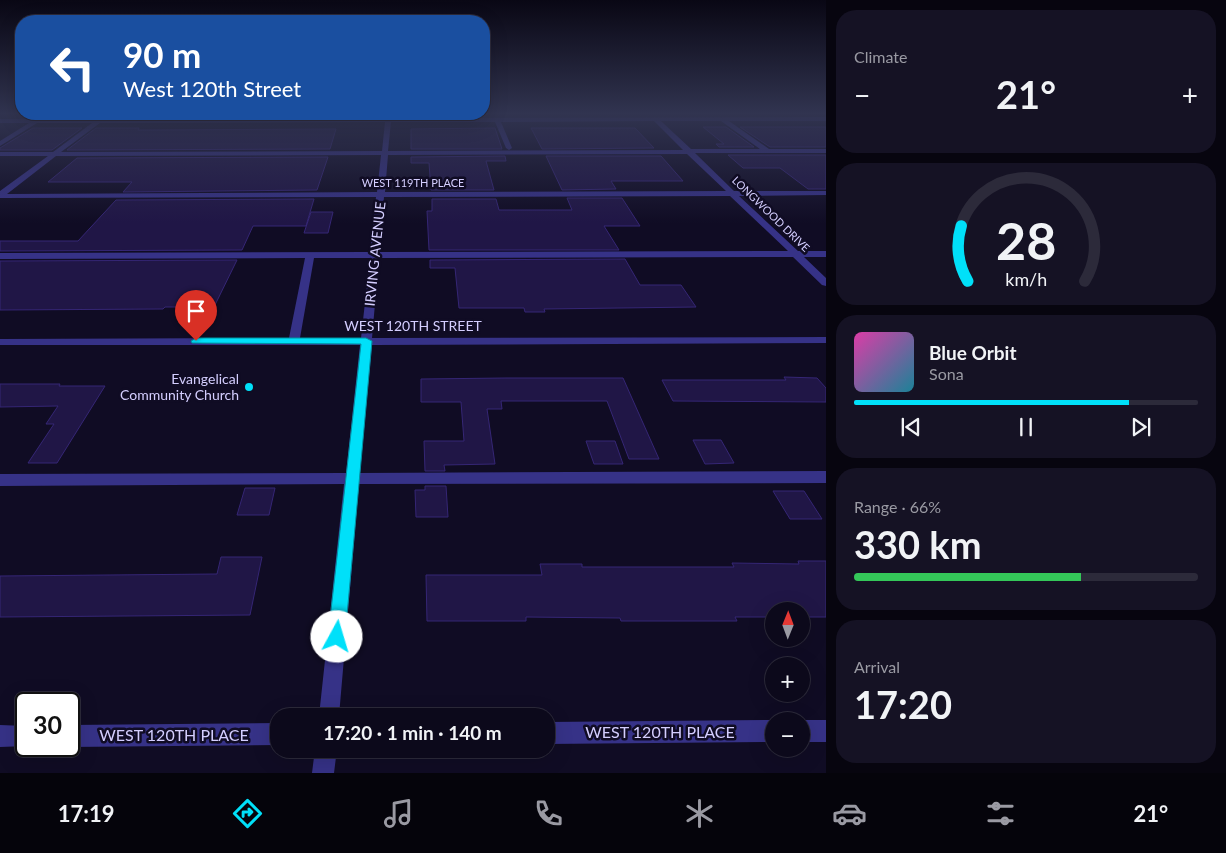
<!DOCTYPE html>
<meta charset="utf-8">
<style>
:root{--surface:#0c091b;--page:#151224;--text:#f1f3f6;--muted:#9a9aa3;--line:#2c2a3a;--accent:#00e0f9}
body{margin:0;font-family:Lato,sans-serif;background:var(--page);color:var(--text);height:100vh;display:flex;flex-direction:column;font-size:19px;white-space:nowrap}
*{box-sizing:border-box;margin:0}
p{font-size:16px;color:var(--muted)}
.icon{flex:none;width:28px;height:28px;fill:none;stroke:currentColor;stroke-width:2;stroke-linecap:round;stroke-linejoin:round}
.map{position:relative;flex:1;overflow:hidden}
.details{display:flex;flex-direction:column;gap:10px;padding:10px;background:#07050f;width:400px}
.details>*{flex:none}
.guide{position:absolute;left:15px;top:15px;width:475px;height:105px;border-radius:20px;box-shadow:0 5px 20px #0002,0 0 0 1px var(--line);background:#1a4fa0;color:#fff;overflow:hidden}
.needle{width:32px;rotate:1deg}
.buttons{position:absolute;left:765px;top:602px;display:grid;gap:10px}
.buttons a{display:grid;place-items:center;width:45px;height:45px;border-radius:50%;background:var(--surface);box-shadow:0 5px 20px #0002,0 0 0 1px var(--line);font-size:25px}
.speed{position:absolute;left:15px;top:692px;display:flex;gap:10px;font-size:25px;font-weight:700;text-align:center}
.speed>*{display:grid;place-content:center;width:65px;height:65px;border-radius:50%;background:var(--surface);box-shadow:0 5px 20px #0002,0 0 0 1px var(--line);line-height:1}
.speed .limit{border:2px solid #111;border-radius:8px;background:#fff;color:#111}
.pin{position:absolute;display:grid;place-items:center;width:42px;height:42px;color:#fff;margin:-51px -21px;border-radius:50% 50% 50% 0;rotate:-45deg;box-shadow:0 0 5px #0007}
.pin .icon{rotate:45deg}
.me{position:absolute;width:55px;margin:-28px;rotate:6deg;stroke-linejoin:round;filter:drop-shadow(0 0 4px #0008)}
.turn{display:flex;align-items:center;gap:18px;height:105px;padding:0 25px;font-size:22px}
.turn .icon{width:65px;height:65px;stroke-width:2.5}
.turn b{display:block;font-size:35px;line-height:42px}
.big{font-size:38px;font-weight:700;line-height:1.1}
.details .card{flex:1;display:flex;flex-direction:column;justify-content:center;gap:8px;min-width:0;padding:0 18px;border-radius:20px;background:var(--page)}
.details .dial{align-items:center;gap:0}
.dial svg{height:130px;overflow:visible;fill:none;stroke:var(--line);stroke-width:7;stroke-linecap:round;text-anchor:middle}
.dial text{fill:var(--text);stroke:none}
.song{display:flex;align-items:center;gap:15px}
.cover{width:60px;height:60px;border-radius:8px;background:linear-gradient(135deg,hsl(320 70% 55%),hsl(190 70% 35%))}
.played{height:5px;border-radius:2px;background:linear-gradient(90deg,var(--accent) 80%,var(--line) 80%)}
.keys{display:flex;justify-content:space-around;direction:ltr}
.heat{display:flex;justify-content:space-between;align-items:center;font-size:28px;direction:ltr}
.charge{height:8px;border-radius:4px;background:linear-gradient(90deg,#34c759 66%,var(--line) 0)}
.trip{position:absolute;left:270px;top:708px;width:285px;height:50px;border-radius:20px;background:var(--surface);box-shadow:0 5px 20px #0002,0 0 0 1px var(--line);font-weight:700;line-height:50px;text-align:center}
.tab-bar{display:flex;height:80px;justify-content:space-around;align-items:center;background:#05040b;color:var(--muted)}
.tab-bar .icon{width:35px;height:35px}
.tab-bar .on{color:var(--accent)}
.tab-bar b{font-size:22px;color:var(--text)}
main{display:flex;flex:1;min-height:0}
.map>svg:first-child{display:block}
.building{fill:#201646;stroke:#352675}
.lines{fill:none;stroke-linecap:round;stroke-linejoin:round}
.minor{fill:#363287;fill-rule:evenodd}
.route{fill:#00e0f9;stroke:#0092a2}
.poi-dot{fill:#00e0f9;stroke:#100c24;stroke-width:2}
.labels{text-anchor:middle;stroke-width:5;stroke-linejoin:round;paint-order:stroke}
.far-street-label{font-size:11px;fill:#d4ceff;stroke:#100c24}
.street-label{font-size:14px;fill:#d4ceff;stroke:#100c24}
.poi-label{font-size:14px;fill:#d4ceff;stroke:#100c24;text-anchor:end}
.near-street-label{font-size:16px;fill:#d4ceff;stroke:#100c24}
</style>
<main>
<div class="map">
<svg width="826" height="773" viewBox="0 0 826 773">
<rect width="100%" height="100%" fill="#100c24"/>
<!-- building -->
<g class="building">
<polygon points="703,127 726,127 754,147 719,147 716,144 724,144"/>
<polygon points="740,127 826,127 826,147 770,147"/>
<polygon points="33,128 82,128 52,150 0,150 0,148"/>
<polygon points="96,128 139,128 138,130 336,129 330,149 67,150"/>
<polygon points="495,128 502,149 411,149 411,129"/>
<polygon points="531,128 635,128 654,148 542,149"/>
<polygon points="728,155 826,155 826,189 808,189 780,168 743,168"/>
<polygon points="505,156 506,161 486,161 494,190 431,190 429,163 411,163 411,157"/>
<polygon points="546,156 661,156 683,181 611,181 616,189 562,190"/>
<polygon points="328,157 317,190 123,192 132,182 48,182 77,158"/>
<polygon points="567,198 622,198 640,226 604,226 619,250 429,250 427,211 432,211 432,199 496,199 499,210 572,210"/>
<polygon points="314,199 306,226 253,226 242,250 0,251 0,241 78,241 116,200"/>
<polygon points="311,212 333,212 328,233 304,233"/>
<polygon points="625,259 640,285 681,285 696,307 544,309 545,312 525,312 524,308 459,308 455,268 430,268 430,260"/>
<polygon points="237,260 214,307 165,307 163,309 0,310 0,261"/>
<polygon points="784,377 817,378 826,388 826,402 673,401 662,380 786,380"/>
<polygon points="506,378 623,378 659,459 629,459 607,401 501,401 502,409 487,409 495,464 444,465 445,471 425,471 424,441 464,441 461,402 421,402 421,379"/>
<polygon points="0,384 60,384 59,386 105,386 57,463 28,463 54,424 46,424 58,406 0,407"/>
<polygon points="693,440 721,440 734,463 705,464"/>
<polygon points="586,441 615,441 623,464 594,464"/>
<polygon points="425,486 446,486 448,517 416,517 415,490 425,490"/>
<polygon points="245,488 275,488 269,515 237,515"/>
<polygon points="773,491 804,491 822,519 790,519"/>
<polygon points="221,557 262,557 250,615 0,617 0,576 217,574"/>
<polygon points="798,561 826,561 826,617 801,617 801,611 774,611 774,617 735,617 737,621 621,621 620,618 526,617 526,621 427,621 426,575 542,575 540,564 582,564 582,567 734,567 732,563 799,564"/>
</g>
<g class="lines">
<!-- minor -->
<g class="minor">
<path d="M826,117V121H729L769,149H826V153H695L734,191H826V195L739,196L798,251H826V257H804L826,278V286L822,285L793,257L379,258L372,338L826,337V343L372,345L360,473L826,471V483L359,484L339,716H319L344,484L0,486V474L346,473L360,345H0V339L289,338L305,258L0,259V253L370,252L376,197L0,198V191L48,156H0V152H53L92,123H37L0,146V141L29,123H0V119ZM654,121L683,150L388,151L391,122H495L506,148L509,150L512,148L501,122ZM661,121H721L760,149H691ZM385,122L382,151L61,152L100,123ZM687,154L726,191L385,192L388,155ZM381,155L377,192L7,194L56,156ZM730,196L788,251L379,252L384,197ZM314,258H370L361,338H300Z"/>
<polygon points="774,720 776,721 774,721 774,742 546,744 546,722"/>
<polygon points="801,720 826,720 826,742 801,742 801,721 799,721"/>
<polygon points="279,723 279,745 69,747 68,746 69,725"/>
<polygon points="0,725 26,726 27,746 0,747"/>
<polygon points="315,749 337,749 334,773 312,773"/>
</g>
</g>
<!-- sky -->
<linearGradient id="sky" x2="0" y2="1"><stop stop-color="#090714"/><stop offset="0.51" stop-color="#313450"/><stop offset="1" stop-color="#313450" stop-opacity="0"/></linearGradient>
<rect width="826" height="223" fill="url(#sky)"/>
<!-- route -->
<polygon class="route" points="196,338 366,338 372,341 345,637 343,643 337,646 331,643 328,637 361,344 192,343 191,341"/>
<!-- markers -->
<circle class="poi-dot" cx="249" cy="387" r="5"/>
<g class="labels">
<!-- far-street labels -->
<g class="far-street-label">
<text x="413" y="187">WEST 119TH PLACE</text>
<text transform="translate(771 214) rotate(44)" y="4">LONGWOOD DRIVE</text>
</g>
<!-- street labels -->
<g class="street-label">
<text transform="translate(375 254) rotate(-84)" y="5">IRVING AVENUE</text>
<text x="413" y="331">WEST 120TH STREET</text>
</g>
<!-- poi labels -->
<g class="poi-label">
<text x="239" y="384">Evangelical<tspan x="239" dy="16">Community Church</tspan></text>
</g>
<!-- near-street labels -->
<g class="near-street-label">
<text x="660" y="738">WEST 120TH PLACE</text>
<text x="174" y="741">WEST 120TH PLACE</text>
</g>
</g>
</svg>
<div class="buttons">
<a><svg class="needle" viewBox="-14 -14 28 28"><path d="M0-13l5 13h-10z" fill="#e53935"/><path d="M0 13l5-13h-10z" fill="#9a9aa3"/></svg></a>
<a>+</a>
<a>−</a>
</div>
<div class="speed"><div class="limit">30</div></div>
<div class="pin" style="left:196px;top:341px;background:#d93025"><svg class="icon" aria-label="arrive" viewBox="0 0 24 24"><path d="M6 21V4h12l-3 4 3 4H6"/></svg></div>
<svg class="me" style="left:337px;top:637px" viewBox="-20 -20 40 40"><circle r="19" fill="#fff"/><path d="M0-13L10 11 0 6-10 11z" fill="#00e0f9"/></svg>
<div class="trip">17:20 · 1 min · 140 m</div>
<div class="guide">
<div class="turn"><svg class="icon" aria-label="left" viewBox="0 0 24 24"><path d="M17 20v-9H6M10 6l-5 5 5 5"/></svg><div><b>90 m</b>West 120th Street</div></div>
</div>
</div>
<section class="details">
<div class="card"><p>Climate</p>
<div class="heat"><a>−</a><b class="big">21°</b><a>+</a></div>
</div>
<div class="card dial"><svg viewBox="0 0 100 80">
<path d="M14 69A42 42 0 1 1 86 69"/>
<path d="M14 69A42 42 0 0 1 10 35" stroke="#00e0f9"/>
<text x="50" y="56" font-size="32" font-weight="700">28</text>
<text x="50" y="72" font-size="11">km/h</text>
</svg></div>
<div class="card">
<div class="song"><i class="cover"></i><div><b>Blue Orbit</b><p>Sona</p></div></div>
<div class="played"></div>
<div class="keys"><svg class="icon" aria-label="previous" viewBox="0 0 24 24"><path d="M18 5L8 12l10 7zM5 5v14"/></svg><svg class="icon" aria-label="pause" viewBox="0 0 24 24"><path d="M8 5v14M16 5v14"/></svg><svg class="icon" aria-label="next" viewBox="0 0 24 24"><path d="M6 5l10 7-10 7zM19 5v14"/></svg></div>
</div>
<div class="card"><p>Range · 66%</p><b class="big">330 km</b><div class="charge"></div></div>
<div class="card"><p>Arrival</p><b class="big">17:20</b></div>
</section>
</main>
<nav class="tab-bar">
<b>17:19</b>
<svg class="icon on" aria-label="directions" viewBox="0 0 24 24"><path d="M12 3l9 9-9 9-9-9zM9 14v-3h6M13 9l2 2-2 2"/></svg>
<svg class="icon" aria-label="music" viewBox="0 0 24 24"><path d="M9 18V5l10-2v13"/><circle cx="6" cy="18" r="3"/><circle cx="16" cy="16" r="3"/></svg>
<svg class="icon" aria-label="phone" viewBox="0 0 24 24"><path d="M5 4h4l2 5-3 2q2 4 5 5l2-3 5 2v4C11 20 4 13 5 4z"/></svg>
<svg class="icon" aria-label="climate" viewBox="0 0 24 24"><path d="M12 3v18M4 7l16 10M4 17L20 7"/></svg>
<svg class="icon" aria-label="car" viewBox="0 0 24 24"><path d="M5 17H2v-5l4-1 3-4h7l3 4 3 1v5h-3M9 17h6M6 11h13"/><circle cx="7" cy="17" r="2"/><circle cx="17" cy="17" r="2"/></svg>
<svg class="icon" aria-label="filters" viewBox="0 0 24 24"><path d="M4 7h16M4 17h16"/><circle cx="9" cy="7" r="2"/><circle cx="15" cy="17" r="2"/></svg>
<b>21°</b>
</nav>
